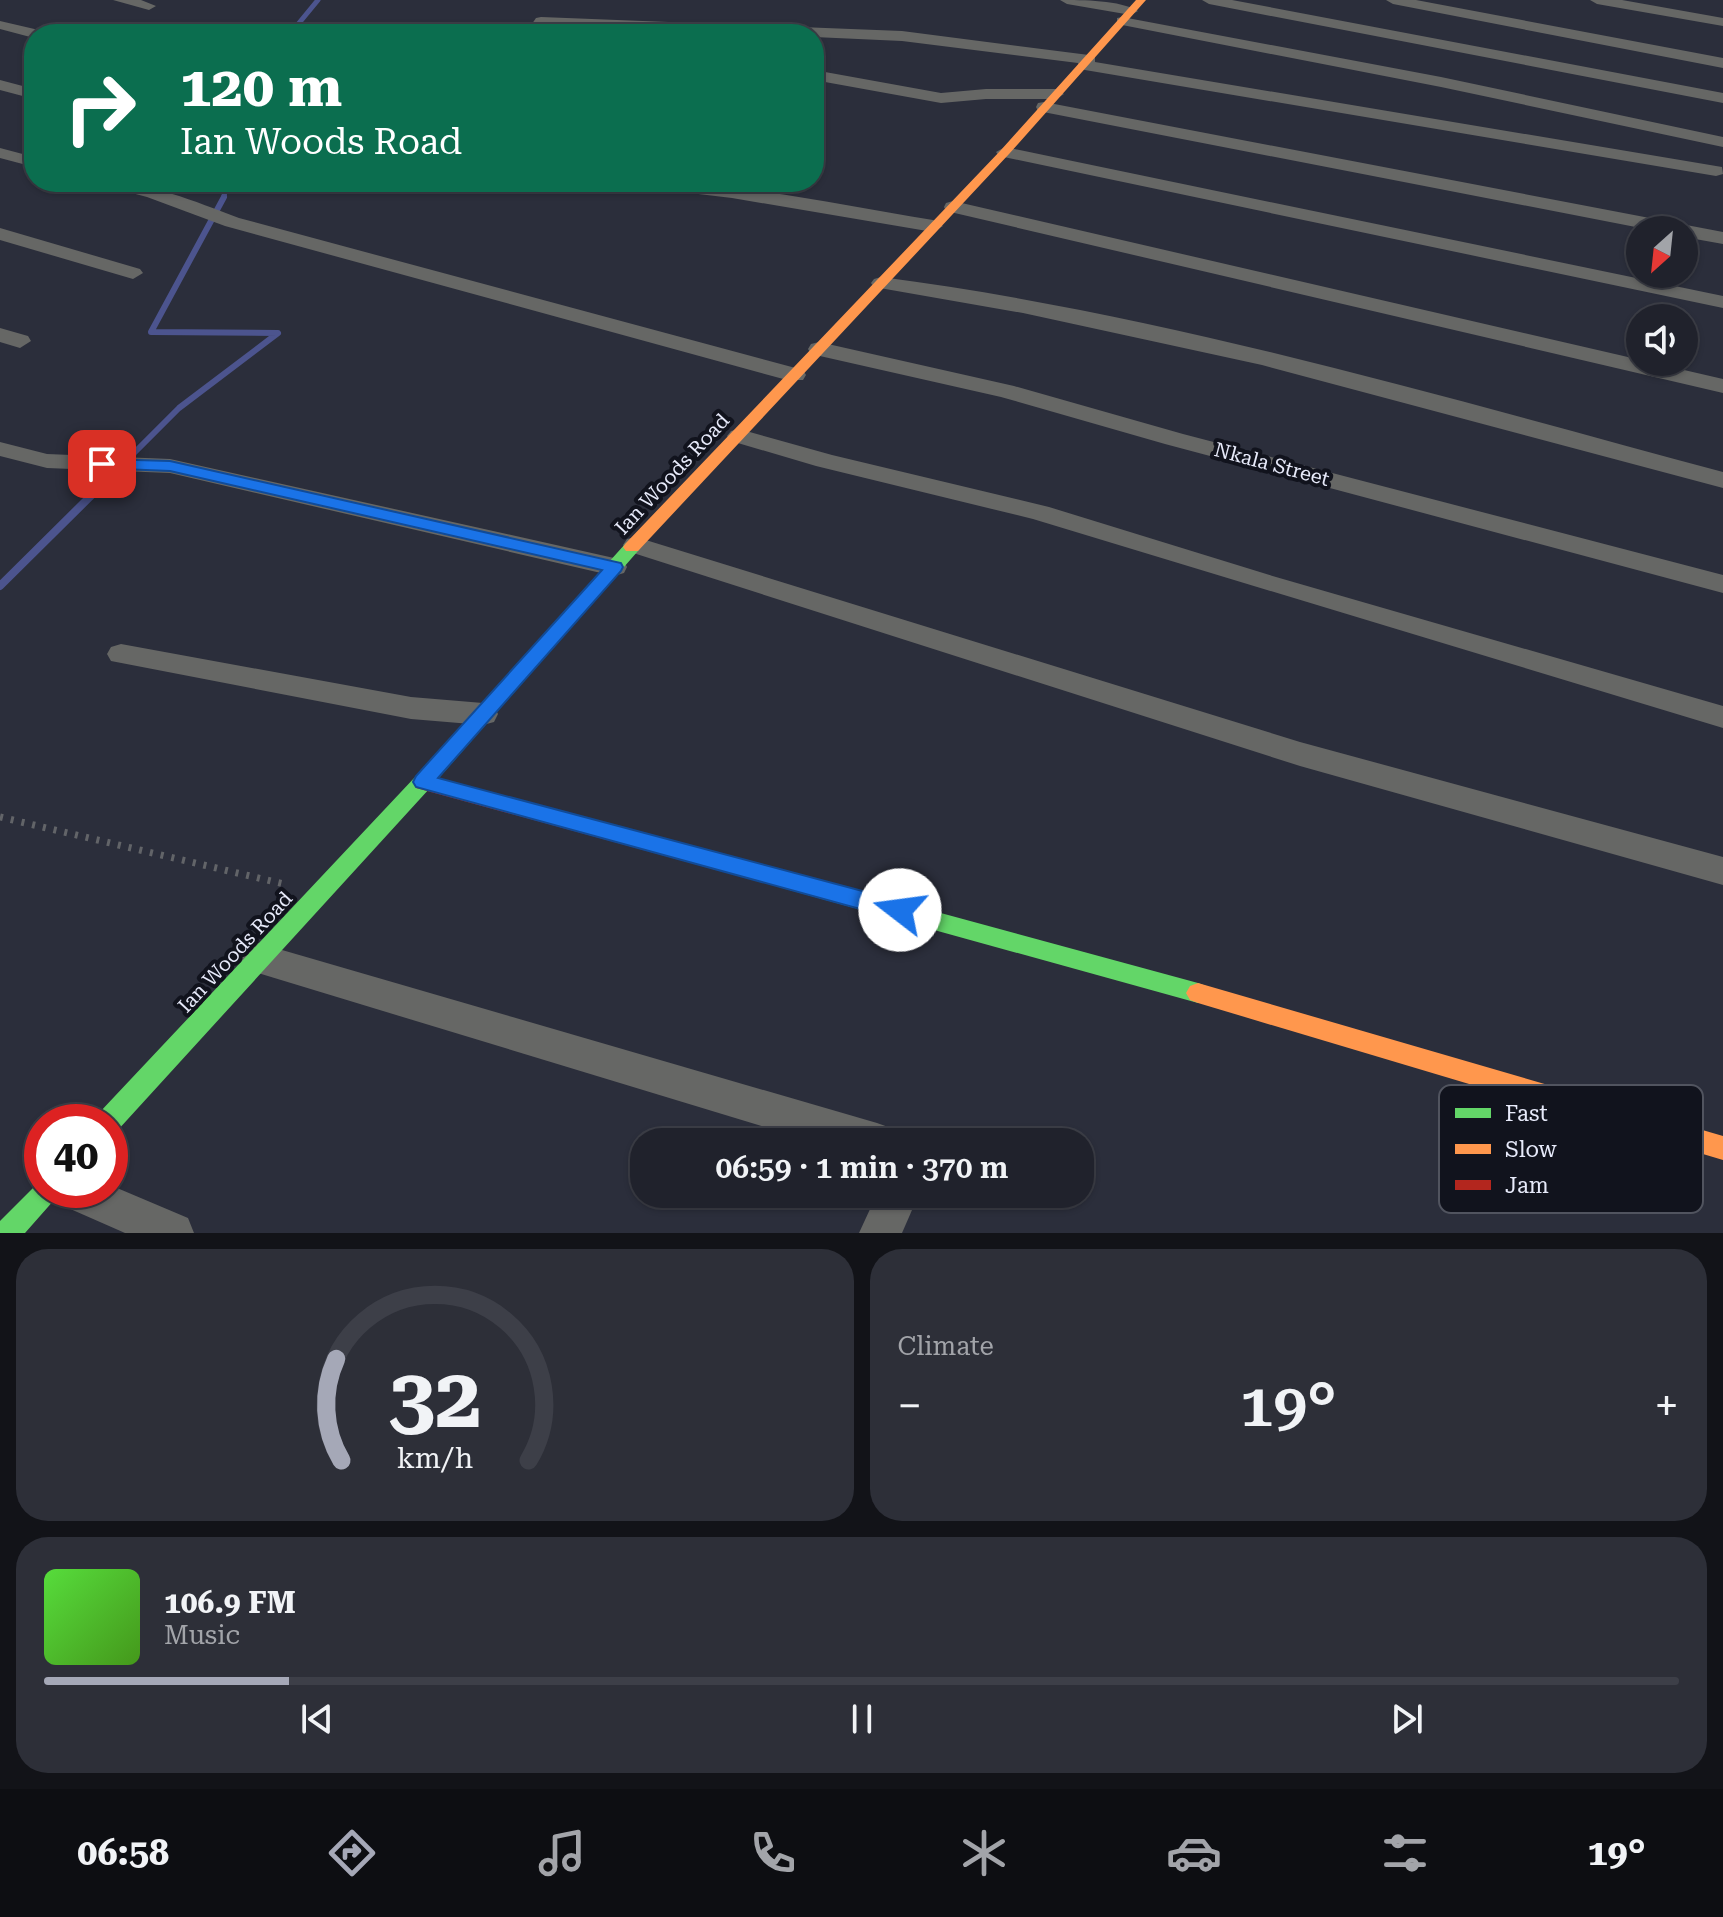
<!DOCTYPE html>
<meta charset="utf-8">
<style>
:root{--surface:#20222c;--page:#2d2f38;--text:#f1f3f6;--muted:#a2a4a9;--line:#3d3f48;--accent:#a5a8b7}
body{margin:0;font-family:"Roboto Serif",serif;background:var(--page);color:var(--text);height:100vh;display:flex;flex-direction:column;font-size:30px;white-space:nowrap}
*{box-sizing:border-box;margin:0}
p{font-size:26px;color:var(--muted)}
.icon{flex:none;width:44px;height:44px;fill:none;stroke:currentColor;stroke-width:2;stroke-linecap:round;stroke-linejoin:round}
.map{position:relative;height:1233px;overflow:hidden}
.panel{display:flex;flex-direction:column;gap:16px;padding:16px;background:#121318;flex:1}
.panel>*{flex:none}
.hud{position:absolute;left:24px;top:24px;width:800px;height:168px;border-radius:32px;box-shadow:0 2px 6px #0004,0 0 0 2px var(--line);background:#0b6e4f;color:#fff;overflow:hidden}
.needle{width:52px;rotate:207deg}
.tools{position:absolute;left:1626px;top:216px;display:grid;gap:16px}
.tools a{display:grid;place-items:center;width:72px;height:72px;border-radius:50%;background:var(--surface);box-shadow:0 2px 6px #0004,0 0 0 2px var(--line);font-size:40px}
.speed{position:absolute;left:24px;top:1104px;display:flex;gap:16px;font-size:40px;font-weight:700;text-align:center}
.speed>*{display:grid;place-content:center;width:104px;height:104px;border-radius:50%;background:var(--surface);box-shadow:0 2px 6px #0004,0 0 0 2px var(--line);line-height:1}
.speed .limit{border:12px solid #d22;background:#fff;color:#111}
.pin{position:absolute;display:grid;place-items:center;width:68px;height:68px;color:#fff;margin:-34px;border-radius:16px;box-shadow:0 4px 12px #0006}
.me{position:absolute;width:88px;margin:-44px;rotate:285deg;stroke-linejoin:round;filter:drop-shadow(0 0 6px #0008)}
.turn{display:flex;align-items:center;gap:28px;height:168px;padding:0 24px;font-size:36px}
.turn .icon{width:104px;height:104px;stroke-width:2.5}
.turn b{display:block;font-size:56px;line-height:68px}
.big{font-size:60px;font-weight:600;line-height:1.1}
.panel .widget{flex:1;display:flex;flex-direction:column;justify-content:center;gap:12px;min-width:0;padding:0 28px;border-radius:32px;background:var(--page)}
.panel .dial{align-items:center;gap:0}
.dial svg{height:208px;overflow:visible;fill:none;stroke:var(--line);stroke-width:7;stroke-linecap:round;text-anchor:middle}
.dial text{fill:var(--text);stroke:none}
.song{display:flex;align-items:center;gap:24px}
.cover{width:96px;height:96px;border-radius:12px;background:linear-gradient(135deg,hsl(110 70% 55%),hsl(100 70% 35%))}
.played{height:8px;border-radius:4px;background:linear-gradient(90deg,var(--accent) 15%,var(--line) 15%)}
.keys{display:flex;justify-content:space-around;direction:ltr}
.heat{display:flex;justify-content:space-between;align-items:center;font-size:44px;direction:ltr}
.panel .tiles{flex:1;display:grid;gap:16px;grid-template-columns:1fr 1fr}
.widget:last-child{grid-column:span 2}
.trip{position:absolute;left:630px;top:1128px;width:464px;height:80px;border-radius:32px;background:var(--surface);box-shadow:0 2px 6px #0004,0 0 0 2px var(--line);font-weight:600;line-height:80px;text-align:center}
.dock{display:flex;height:128px;justify-content:space-around;align-items:center;background:#0d0e12;color:var(--muted)}
.dock .icon{width:56px;height:56px}
.dock .selected{color:var(--accent)}
.dock b{font-size:36px;color:var(--text)}
.map>svg:first-child{display:block}
.lines{fill:none;stroke-linecap:round;stroke-linejoin:round}
.stream-far2{stroke:#4c548e;stroke-width:5}
.stream-far1{stroke:#4c548e;stroke-width:6}
.stream{stroke:#4c548e;stroke-width:8}
.path{stroke:#626468;stroke-width:7;stroke-dasharray:3 8;stroke-linecap:butt}
.street{fill:#666765;fill-rule:evenodd}
.fast{fill:#63d668;fill-rule:evenodd}
.slow{fill:#ff974d;fill-rule:evenodd}
.jam{fill:#b3261e;fill-rule:evenodd}
.wall{fill:#3c3e47}
.shaded-wall{fill:#31323a}
.route{fill:#1a73e8;stroke:#114b97;stroke-width:2}
.labels{text-anchor:middle;stroke-width:8;stroke-linejoin:round;paint-order:stroke}
.street-label{font-size:20px;fill:#e7eafa;stroke:#11131d}
.key{fill:#11131d;stroke:#51545f;stroke-width:2}
.key-label{font-size:22px;fill:#e7eafa}
</style>
<div class="map">
<svg width="1723" height="1233" viewBox="0 0 1723 1233">
<rect width="100%" height="100%" fill="#2b2e3b"/>
<g class="lines">
<!-- stream-far2 -->
<g class="stream-far2">
<polyline points="290,34 318,0"/>
<polyline points="223,199 228,182"/>
</g>
<!-- stream-far1 -->
<polyline class="stream-far1" points="130,457 179,408 278,333 151,332 224,197"/>
<!-- stream -->
<polyline class="stream" points="0,586 132,455"/>
<!-- path -->
<polyline class="path" points="0,817 284,884"/>
<!-- street -->
<g class="street">
<polygon points="113,0 141,0 156,6 149,10"/>
<path d="M1060,0C1083,0 1120,0 1138,11L1131,15L1067,4Z"/>
<polygon points="1202,0 1232,0 1723,93 1723,103 1209,4"/>
<polygon points="1386,0 1416,0 1723,58 1723,68 1393,4"/>
<polygon points="1590,0 1622,0 1723,18 1723,26 1597,4"/>
<polygon points="541,17 902,31 1089,55 1095,57 1095,62 1716,166 1722,167 1723,174 1716,176 1085,70 1079,68 1078,63 902,41 814,37 814,34 559,25 546,25 541,34 525,34 536,18"/>
<polygon points="1122,17 1441,77 1723,137 1723,147 1441,87 1117,24 1117,18"/>
<polygon points="0,21 43,31 46,34 34,34 34,38 0,29"/>
<polygon points="814,70 941,93 986,89 1056,89 1064,94 1056,99 986,99 941,103 814,80"/>
<polygon points="0,80 34,89 34,99 0,90"/>
<polygon points="1044,102 1723,232 1723,244 1684,237 1684,230 1651,230 1038,111 1036,107 1038,103"/>
<polygon points="1005,147 1723,296 1723,308 999,156 996,152"/>
<polygon points="0,148 34,157 34,167 0,158"/>
<path d="M102,182C151,182 193,201 239,218L803,370L806,375L803,380H787L225,226L147,197L105,186Z"/>
<path d="M639,182C738,182 835,204 933,220L943,226L933,232L732,198L648,188Z"/>
<polygon points="953,201 1723,379 1723,393 946,211 944,207 946,203"/>
<polygon points="0,228 140,269 143,273 133,279 0,240"/>
<path d="M881,277C1165,314 1447,398 1723,472V488L1262,365L1023,313L874,287L871,283L874,279Z"/>
<polygon points="0,328 28,336 31,341 20,348 0,342"/>
<polygon points="819,342 1014,386 1183,434 1723,575 1723,593 1165,444 1001,397 811,354 808,349 811,344"/>
<polygon points="739,429 832,455 1049,507 1276,577 1723,706 1723,728 1033,519 816,466 731,441 727,436 731,431"/>
<polygon points="0,442 47,454 170,459 614,558 624,561 627,567 624,573 614,576 170,473 47,468 0,456"/>
<polygon points="636,537 1300,742 1723,857 1723,885 1300,766 627,551 623,545 627,539"/>
<polygon points="121,644 411,697 483,703 494,706 498,714 494,722 483,725 411,719 111,661 107,654 111,647"/>
<polygon points="258,943 877,1123 891,1128 897,1142 814,1142 258,973 245,969 240,958 245,947"/>
<polygon points="110,1185 188,1218 194,1233 125,1233 59,1204 53,1190 110,1190"/>
<polygon points="877,1194 919,1194 902,1233 859,1233"/>
</g>
<!-- fast -->
<g class="fast">
<polygon points="632,542 641,547 638,551 430,788 117,1131 110,1133 110,1122 95,1122 99,1113 416,776 626,543"/>
<polygon points="779,869 1198,983 1206,986 1210,993 1206,1000 1198,1003 779,887 771,884 768,878 771,872"/>
<polygon points="42,1179 42,1190 59,1190 55,1199 25,1233 0,1233 0,1221"/>
</g>
<!-- slow -->
<g class="slow">
<polygon points="1136,0 1146,0 1009,154 638,551 626,551 623,547 626,543 1001,150"/>
<polygon points="1198,983 1723,1136 1723,1160 1198,1003 1190,1000 1186,993 1190,986"/>
</g>
<!-- jam -->
<polygon class="jam" points="423,774 779,869 787,872 790,878 787,884 779,887 416,788 413,782 416,776"/>
</g>
<!-- wall -->
<polygon class="wall" points="437,182 456,182 457,183 450,188 438,187"/>
<!-- shaded-wall -->
<polygon class="shaded-wall" points="449,182 456,182 457,183 450,188"/>
<!-- route -->
<polygon class="route" points="102,459 170,461 621,563 623,567 621,571 438,778 900,901 908,904 911,910 908,917 900,920 416,787 413,782 416,776 602,570 170,471 97,468 94,464"/>
<g class="labels">
<!-- street labels -->
<g class="street-label">
<text transform="translate(1272 464) rotate(15)" y="7">Nkala Street</text>
<text transform="translate(672 474) rotate(-47)" y="7">Ian Woods Road</text>
<text transform="translate(235 952) rotate(-47)" y="7">Ian Woods Road</text>
</g>
</g>
<!-- legend -->
<rect x="1439" y="1085" width="264" height="128" rx="12" class="key"/>
<rect x="1455" y="1108" width="36" height="10" fill="#63d668"/>
<rect x="1455" y="1144" width="36" height="10" fill="#ff974d"/>
<rect x="1455" y="1180" width="36" height="10" fill="#b3261e"/>
<g class="key-label">
<text x="1505" y="1121">Fast</text>
<text x="1505" y="1157">Slow</text>
<text x="1505" y="1193">Jam</text>
</g>
</svg>
<div class="tools">
<a><svg class="needle" viewBox="-14 -14 28 28"><path d="M0-13l5 13h-10z" fill="#e53935"/><path d="M0 13l5-13h-10z" fill="#a2a4a9"/></svg></a>
<a><svg class="icon" aria-label="sound" viewBox="0 0 24 24"><path d="M4 9h4l5-4v14l-5-4H4zM17 9q2 3 0 6"/></svg></a>
</div>
<div class="speed"><div class="limit">40</div></div>
<div class="pin" style="left:102px;top:464px;background:#d93025"><svg class="icon" aria-label="arrive" viewBox="0 0 24 24"><path d="M6 21V4h12l-3 4 3 4H6"/></svg></div>
<svg class="me" style="left:900px;top:910px" viewBox="-20 -20 40 40"><circle r="19" fill="#fff"/><path d="M0-13L10 11 0 6-10 11z" fill="#1a73e8"/></svg>
<div class="trip">06:59 · 1 min · 370 m</div>
<div class="hud">
<div class="turn"><svg class="icon" aria-label="right" viewBox="0 0 24 24"><path d="M7 20v-9h11M14 6l5 5-5 5"/></svg><div><b>120 m</b>Ian Woods Road</div></div>
</div>
</div>
<section class="panel">
<div class="tiles">
<div class="widget dial"><svg viewBox="0 0 100 80">
<path d="M14 69A42 42 0 1 1 86 69"/>
<path d="M14 69A42 42 0 0 1 12 30" stroke="#a5a8b7"/>
<text x="50" y="56" font-size="32" font-weight="700">32</text>
<text x="50" y="72" font-size="11">km/h</text>
</svg></div>
<div class="widget"><p>Climate</p>
<div class="heat"><a>−</a><b class="big">19°</b><a>+</a></div>
</div>
<div class="widget">
<div class="song"><i class="cover"></i><div><b>106.9 FM</b><p>Music</p></div></div>
<div class="played"></div>
<div class="keys"><svg class="icon" aria-label="previous" viewBox="0 0 24 24"><path d="M18 5L8 12l10 7zM5 5v14"/></svg><svg class="icon" aria-label="pause" viewBox="0 0 24 24"><path d="M8 5v14M16 5v14"/></svg><svg class="icon" aria-label="next" viewBox="0 0 24 24"><path d="M6 5l10 7-10 7zM19 5v14"/></svg></div>
</div>
</div>
</section>
<nav class="dock">
<b>06:58</b>
<svg class="icon selected" aria-label="directions" viewBox="0 0 24 24"><path d="M12 3l9 9-9 9-9-9zM9 14v-3h6M13 9l2 2-2 2"/></svg>
<svg class="icon" aria-label="music" viewBox="0 0 24 24"><path d="M9 18V5l10-2v13"/><circle cx="6" cy="18" r="3"/><circle cx="16" cy="16" r="3"/></svg>
<svg class="icon" aria-label="phone" viewBox="0 0 24 24"><path d="M5 4h4l2 5-3 2q2 4 5 5l2-3 5 2v4C11 20 4 13 5 4z"/></svg>
<svg class="icon" aria-label="climate" viewBox="0 0 24 24"><path d="M12 3v18M4 7l16 10M4 17L20 7"/></svg>
<svg class="icon" aria-label="car" viewBox="0 0 24 24"><path d="M5 17H2v-5l4-1 3-4h7l3 4 3 1v5h-3M9 17h6M6 11h13"/><circle cx="7" cy="17" r="2"/><circle cx="17" cy="17" r="2"/></svg>
<svg class="icon" aria-label="filters" viewBox="0 0 24 24"><path d="M4 7h16M4 17h16"/><circle cx="9" cy="7" r="2"/><circle cx="15" cy="17" r="2"/></svg>
<b>19°</b>
</nav>
